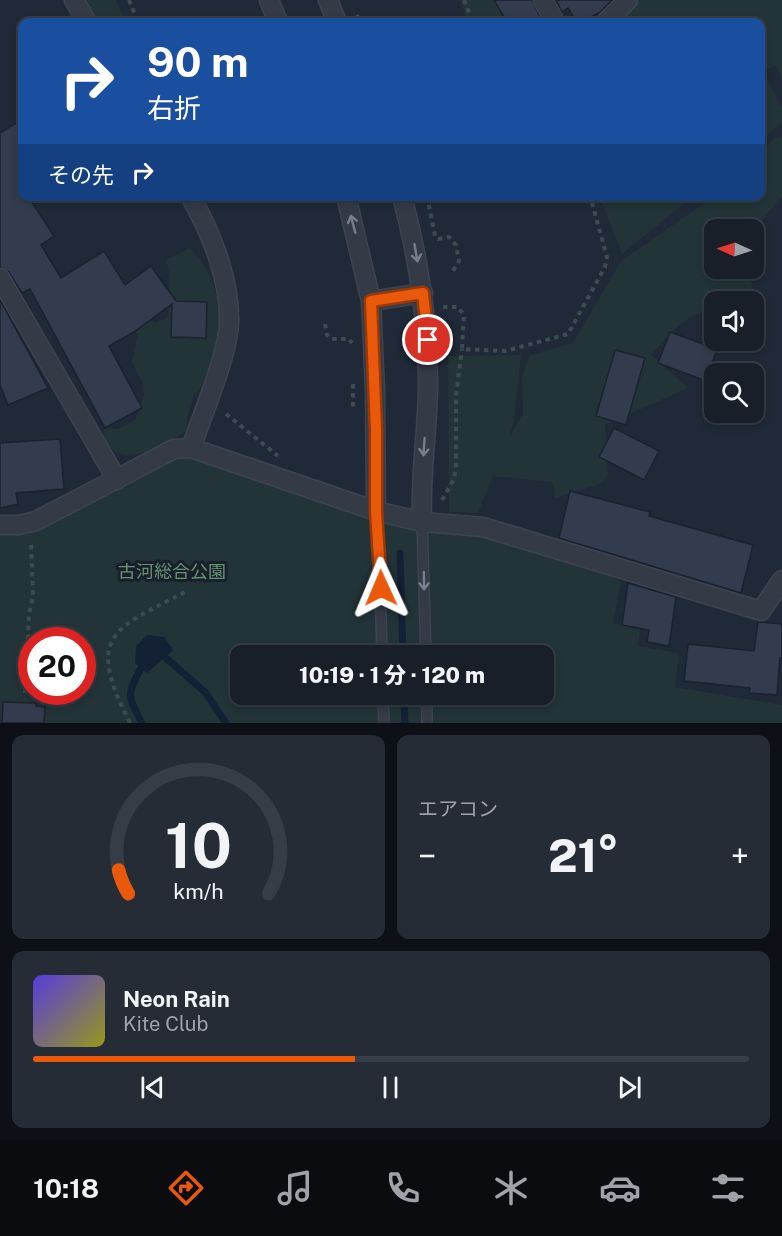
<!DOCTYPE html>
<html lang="ja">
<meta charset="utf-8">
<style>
:root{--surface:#181f29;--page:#252c35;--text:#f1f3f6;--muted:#9fa2a8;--line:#363d46;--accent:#ea580c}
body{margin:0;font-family:"Public Sans","Noto Sans JP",sans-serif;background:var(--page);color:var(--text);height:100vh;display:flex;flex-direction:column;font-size:22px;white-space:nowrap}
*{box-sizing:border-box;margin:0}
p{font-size:20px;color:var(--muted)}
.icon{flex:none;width:33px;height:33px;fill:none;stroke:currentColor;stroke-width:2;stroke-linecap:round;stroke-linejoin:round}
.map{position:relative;height:723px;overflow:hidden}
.drawer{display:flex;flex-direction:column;gap:12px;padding:12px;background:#0d1117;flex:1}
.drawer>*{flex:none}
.top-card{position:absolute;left:18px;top:18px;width:747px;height:183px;border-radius:12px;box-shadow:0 3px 9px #0003,0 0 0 2px var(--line);background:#1a4fa0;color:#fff;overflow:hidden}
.needle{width:39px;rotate:273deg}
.buttons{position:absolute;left:704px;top:219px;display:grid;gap:12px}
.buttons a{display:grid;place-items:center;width:60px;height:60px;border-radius:12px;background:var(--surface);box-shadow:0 3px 9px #0003,0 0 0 2px var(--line);font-size:30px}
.speed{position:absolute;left:18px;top:627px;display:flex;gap:12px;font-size:30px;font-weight:700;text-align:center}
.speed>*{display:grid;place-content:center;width:78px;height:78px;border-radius:50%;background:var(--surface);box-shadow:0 3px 9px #0003,0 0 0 2px var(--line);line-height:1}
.speed .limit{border:9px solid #d22;background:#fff;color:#111}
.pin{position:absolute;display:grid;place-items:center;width:51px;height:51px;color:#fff;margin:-26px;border:3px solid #fff;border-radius:50%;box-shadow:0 2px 6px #0007}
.me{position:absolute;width:66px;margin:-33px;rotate:359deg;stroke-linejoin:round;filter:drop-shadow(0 0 4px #0008)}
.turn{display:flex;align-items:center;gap:21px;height:126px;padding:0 30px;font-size:27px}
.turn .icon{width:78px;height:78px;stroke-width:2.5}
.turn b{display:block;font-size:42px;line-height:51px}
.then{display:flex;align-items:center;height:57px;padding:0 30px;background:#0003;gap:12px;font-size:22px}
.big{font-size:45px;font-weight:800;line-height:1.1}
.drawer .tile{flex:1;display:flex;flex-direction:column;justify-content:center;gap:9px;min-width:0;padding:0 21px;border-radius:12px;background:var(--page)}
.drawer .dial{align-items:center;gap:0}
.dial svg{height:156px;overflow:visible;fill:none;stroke:var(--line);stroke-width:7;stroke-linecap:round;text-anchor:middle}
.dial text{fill:var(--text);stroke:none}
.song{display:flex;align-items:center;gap:18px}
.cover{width:72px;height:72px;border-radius:9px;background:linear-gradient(135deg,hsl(250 70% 55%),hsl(60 70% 35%))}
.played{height:6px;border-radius:3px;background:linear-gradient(90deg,var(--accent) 45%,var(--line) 45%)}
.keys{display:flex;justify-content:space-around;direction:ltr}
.heat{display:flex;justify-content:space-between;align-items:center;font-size:33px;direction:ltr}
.drawer .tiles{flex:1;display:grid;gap:12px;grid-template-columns:1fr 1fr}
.tile:last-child{grid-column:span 2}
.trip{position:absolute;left:230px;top:645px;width:324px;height:60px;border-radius:12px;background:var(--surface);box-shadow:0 3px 9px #0003,0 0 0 2px var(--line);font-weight:800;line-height:60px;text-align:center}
.tab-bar{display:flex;height:96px;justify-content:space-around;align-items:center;background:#0a0c10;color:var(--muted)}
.tab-bar .icon{width:42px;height:42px}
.tab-bar .current{color:var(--accent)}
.tab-bar b{font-size:27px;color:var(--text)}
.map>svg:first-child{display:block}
.green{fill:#223438;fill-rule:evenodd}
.water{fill:#142034}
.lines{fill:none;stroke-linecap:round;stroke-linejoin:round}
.stream{stroke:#142034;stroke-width:7}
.building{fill:#323c4e;stroke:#1b222e;stroke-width:1.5}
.lane-casing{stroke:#3d4451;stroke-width:12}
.street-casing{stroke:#3d4451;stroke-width:21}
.path{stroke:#3b4d50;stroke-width:4;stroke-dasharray:4.5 4.5;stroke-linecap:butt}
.lane{stroke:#343b47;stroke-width:9}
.street{stroke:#343b47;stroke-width:18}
.oneway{stroke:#777e8c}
.route-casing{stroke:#983908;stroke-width:15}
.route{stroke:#ea580c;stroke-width:10}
.labels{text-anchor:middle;stroke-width:6;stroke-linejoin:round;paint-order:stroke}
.park-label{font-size:18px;fill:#669473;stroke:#19202c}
</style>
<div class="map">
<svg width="782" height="723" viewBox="0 0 782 723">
<rect width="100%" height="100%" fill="#202937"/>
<!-- green -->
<g class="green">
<polygon points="83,0 116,0 126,22 96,22"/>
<polygon points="460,0 506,0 519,22 468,22"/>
<polygon points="640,0 782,0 782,78 776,66 761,72 760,22 619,22"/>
<polygon points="766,77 782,108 782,123 761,141 761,80"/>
<path d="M782,136V196L753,231L714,230V268L748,269L753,289L752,301L714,302V309C684,314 671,334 651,355L688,388L605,425L608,473L603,483L555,498L553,482L494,476L496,469L478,513L449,512L448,356L521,355L514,421L509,438L523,413L522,376L530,355L573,343L621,261L713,197L760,196L761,166L767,167L761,162V152L774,139Z"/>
<polygon points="600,197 692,197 622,254"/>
<path d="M190,248C228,286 223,337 203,383C199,390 193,396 191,403C188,411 187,422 186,431C162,446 123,472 102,438L105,428L118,429L135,420L144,395L143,384L132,363L138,335L128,322L140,315L155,323L168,317L170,276L166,260Z"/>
<path d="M174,449L376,511L526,539L621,581L613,623L640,630L638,646L679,653L675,687L782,705V723H0V525H19ZM32,640H82V692H32ZM240,656H543V694H240Z"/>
</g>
<!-- water -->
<polygon class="water" points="147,635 164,637 173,650 147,673 135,663 136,646"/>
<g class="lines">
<!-- stream -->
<g class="stream">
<polyline points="400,553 403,656"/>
<polyline points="166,658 205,692 226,723"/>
<path d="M140,670C125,697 129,697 142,723"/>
<polyline points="404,694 405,723"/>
</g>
</g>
<!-- building -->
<g class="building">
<polygon points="494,0 532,0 542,22 507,22"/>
<polygon points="556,0 612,0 600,12 582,22 577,22 568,8 562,12"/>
<polygon points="22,119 22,196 28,196 54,236 41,245 61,278 104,251 125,285 151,266 176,301 207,302 206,338 171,337 172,304 134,332 109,346 142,408 105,428 30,289 22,293 9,272 0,267 0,133"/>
<polygon points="0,300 48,388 8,405 0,385"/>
<polygon points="670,332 717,349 706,381 658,363"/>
<polygon points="615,350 645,358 626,425 596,416"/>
<polygon points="614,428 659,451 644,480 599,457"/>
<polygon points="60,439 64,489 16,493 18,504 0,508 0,443"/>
<polygon points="570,491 650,512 649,516 753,545 741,593 559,538"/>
<polygon points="628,583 676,597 669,646 647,642 649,630 622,625"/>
<polygon points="758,622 782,624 782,658 780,658 777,695 749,693 750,688 684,681 688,644 754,651"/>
<polygon points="3,702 36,703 36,706 45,707 44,723 2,723"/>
</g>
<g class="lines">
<!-- lane casing -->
<g class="lane-casing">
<g id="lane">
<polyline points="376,511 379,542 382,656"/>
<polyline points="422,522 426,656"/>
<polyline points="383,694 384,723"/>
<polyline points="427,694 427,723"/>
</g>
</g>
<!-- street casing -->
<g class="street-casing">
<g id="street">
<polyline points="74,0 87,22"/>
<polyline points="269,0 278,22"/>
<polyline points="328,0 337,22"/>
<polyline points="543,0 555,22"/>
<polyline points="606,22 628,0"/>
<path d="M190,196C211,232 229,277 229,319C230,351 202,415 191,448"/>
<polyline points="346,196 371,301 375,390 376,511"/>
<path d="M402,196C419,260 429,324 428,390C427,434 420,478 422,522"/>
<polyline points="0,278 117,480"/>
<polyline points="371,301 423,293"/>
<polyline points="0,525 19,525 36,521 174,449 191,448 376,511 422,522 483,527 761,611 782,580"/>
</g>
</g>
<!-- path -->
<g class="path">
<polyline points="129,0 138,22"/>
<polyline points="464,0 473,22"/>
<polyline points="357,15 360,22"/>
<polyline points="427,196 435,236 438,239 449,237 456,245 459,261 453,271"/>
<polyline points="443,307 458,307 464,315 462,349 505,351 568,334 605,267 607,257 590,196"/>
<polyline points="325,324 327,335 331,339 349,339 352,343"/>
<polyline points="353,384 353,409"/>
<polyline points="226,414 278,456"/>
<polyline points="442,500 454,479 456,468 456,395 462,349"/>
<polyline points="25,693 29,615 33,595 31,542"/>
<path d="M130,723C85,635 112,630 187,591"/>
</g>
<!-- lane -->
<use href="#lane" class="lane"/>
<!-- street -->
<use href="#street" class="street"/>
</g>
<!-- one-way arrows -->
<defs><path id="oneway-shaft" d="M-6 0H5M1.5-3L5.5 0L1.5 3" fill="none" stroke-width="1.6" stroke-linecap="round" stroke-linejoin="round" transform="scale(1.5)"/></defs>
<g class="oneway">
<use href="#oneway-shaft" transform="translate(353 224) rotate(-105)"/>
<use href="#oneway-shaft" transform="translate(416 253) rotate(80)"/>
<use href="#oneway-shaft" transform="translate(424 447) rotate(94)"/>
<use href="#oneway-shaft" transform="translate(424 581) rotate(89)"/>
</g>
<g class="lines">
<!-- route casing -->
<g class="route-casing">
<polyline id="route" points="381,588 376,512 376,430 371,301 423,293 428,340"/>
</g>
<!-- route -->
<use href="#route" class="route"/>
</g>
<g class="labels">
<!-- park labels -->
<g class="park-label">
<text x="172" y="578">古河総合公園</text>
</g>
</g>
</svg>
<div class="buttons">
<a><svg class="needle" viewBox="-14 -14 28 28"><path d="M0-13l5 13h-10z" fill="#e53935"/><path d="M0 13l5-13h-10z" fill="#9fa2a8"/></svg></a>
<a><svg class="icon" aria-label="sound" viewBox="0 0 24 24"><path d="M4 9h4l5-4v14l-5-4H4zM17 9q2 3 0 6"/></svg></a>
<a><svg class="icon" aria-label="search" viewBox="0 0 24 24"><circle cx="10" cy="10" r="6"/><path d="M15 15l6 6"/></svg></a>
</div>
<div class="speed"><div class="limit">20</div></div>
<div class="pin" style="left:428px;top:340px;background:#d93025"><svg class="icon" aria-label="arrive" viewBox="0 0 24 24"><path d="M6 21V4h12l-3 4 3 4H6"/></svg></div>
<svg class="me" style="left:381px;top:588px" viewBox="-20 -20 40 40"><path d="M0-17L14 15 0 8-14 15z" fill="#ea580c" stroke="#fff" stroke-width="4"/></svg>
<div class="trip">10:19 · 1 分 · 120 m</div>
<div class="top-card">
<div class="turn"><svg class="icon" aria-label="right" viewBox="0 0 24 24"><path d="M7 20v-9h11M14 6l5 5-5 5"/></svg><div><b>90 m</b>右折</div></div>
<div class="then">その先<svg class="icon" aria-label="right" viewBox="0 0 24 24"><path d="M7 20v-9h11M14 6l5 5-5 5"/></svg></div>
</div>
</div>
<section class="drawer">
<div class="tiles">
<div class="tile dial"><svg viewBox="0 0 100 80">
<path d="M14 69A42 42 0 1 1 86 69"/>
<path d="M14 69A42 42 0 0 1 9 57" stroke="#ea580c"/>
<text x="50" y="56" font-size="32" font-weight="700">10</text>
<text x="50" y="72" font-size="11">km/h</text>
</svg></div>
<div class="tile"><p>エアコン</p>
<div class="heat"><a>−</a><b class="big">21°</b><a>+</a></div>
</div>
<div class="tile">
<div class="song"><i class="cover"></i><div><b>Neon Rain</b><p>Kite Club</p></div></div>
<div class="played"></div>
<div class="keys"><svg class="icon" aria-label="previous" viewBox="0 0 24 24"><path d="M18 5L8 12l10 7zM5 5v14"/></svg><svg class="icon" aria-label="pause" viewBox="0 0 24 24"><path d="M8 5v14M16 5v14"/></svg><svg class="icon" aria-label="next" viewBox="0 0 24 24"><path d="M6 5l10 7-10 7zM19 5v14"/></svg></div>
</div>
</div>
</section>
<nav class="tab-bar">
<b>10:18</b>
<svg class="icon current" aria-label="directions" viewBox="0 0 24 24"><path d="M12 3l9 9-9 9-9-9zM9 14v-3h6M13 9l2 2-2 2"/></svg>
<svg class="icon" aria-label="music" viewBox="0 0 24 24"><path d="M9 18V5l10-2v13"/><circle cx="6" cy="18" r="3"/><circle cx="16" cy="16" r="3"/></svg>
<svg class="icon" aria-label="phone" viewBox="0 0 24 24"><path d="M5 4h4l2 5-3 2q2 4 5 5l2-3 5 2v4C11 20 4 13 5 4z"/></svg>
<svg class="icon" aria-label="climate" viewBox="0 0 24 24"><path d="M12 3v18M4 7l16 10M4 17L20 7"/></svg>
<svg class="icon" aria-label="car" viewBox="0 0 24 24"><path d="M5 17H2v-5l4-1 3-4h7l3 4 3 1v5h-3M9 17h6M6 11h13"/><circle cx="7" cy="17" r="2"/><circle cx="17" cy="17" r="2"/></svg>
<svg class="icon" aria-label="filters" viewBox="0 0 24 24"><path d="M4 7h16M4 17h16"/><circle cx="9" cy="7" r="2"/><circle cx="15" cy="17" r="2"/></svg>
</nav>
